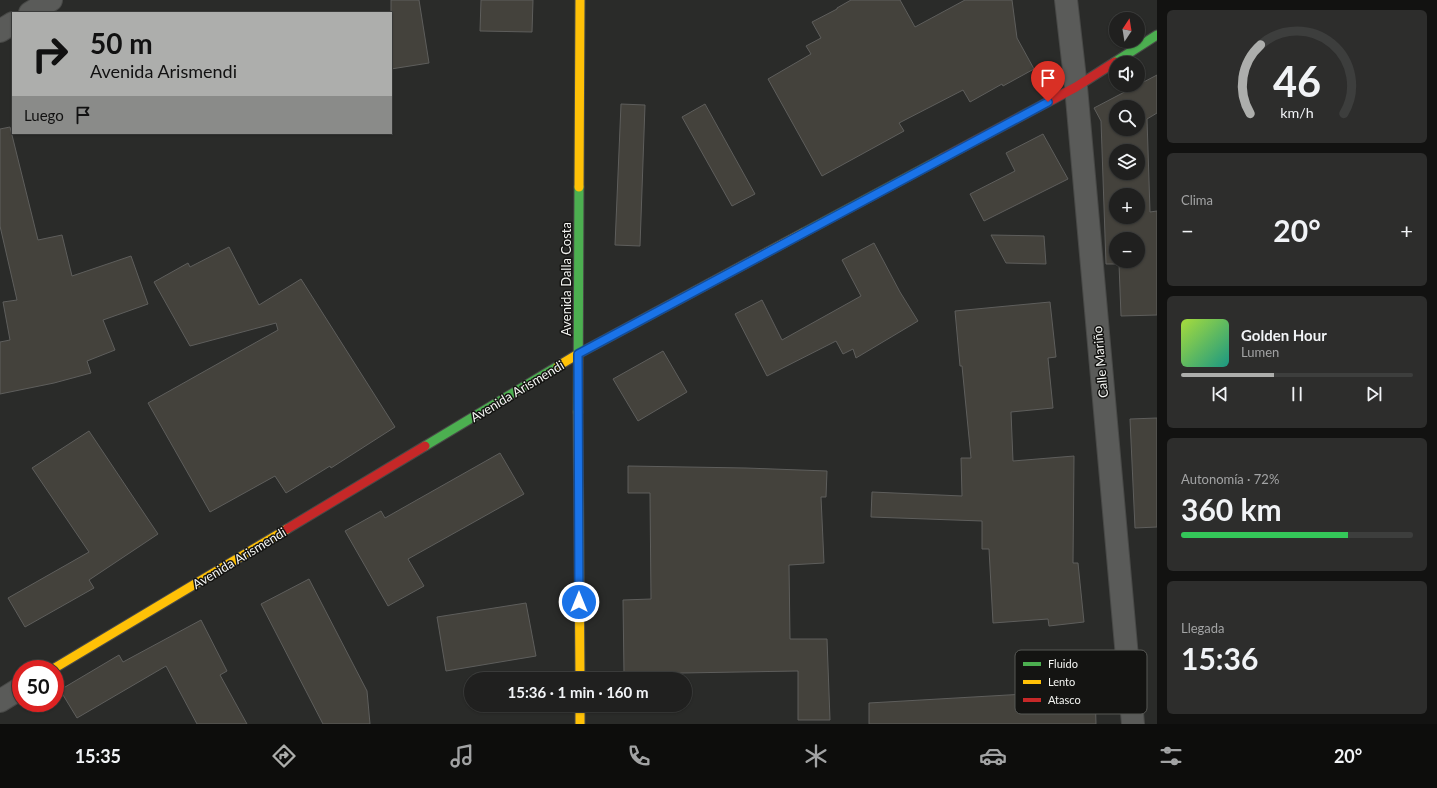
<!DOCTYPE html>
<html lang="es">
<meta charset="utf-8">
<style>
:root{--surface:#20201f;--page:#2d2d2c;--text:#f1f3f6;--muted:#a2a3a4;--line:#3d3e3d;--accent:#adaeac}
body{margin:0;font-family:Lato,sans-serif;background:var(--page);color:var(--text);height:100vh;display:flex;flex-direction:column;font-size:15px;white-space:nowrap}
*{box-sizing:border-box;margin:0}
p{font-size:13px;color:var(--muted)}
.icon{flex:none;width:22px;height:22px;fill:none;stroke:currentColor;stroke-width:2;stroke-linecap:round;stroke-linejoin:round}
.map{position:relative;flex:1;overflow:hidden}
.panel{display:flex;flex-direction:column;gap:10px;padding:10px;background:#121211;width:280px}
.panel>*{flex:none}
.guide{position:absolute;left:12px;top:12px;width:380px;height:122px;border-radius:0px;box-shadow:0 1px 3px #0004,0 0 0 1px var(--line);background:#adaeac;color:#111;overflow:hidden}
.needle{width:26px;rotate:12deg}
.buttons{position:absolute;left:1109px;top:12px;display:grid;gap:8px}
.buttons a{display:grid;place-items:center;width:36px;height:36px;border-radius:50%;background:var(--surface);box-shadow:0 1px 3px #0004,0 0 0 1px var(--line);font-size:20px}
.speed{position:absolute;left:12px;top:660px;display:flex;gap:8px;font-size:20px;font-weight:700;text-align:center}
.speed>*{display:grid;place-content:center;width:52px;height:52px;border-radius:50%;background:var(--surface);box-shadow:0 1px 3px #0004,0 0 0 1px var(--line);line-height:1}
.speed .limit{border:6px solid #d22;background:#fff;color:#111}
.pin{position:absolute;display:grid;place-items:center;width:34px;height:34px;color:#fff;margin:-41px -17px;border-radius:50% 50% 50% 0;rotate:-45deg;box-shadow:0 0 4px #0007}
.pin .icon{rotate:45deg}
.me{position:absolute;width:44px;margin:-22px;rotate:0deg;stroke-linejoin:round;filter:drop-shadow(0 0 3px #0008)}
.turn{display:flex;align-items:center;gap:14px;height:84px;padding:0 12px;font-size:18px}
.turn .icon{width:52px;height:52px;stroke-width:2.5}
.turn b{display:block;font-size:28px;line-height:34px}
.then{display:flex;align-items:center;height:38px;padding:0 12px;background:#0003;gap:8px;font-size:15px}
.big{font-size:30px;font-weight:700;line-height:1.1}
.panel .card{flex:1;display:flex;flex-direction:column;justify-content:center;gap:6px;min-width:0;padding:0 14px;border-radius:6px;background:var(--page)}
.panel .dial{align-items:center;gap:0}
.dial svg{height:104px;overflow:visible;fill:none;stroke:var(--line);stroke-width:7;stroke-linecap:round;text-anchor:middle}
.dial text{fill:var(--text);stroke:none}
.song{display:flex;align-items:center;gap:12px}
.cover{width:48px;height:48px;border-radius:6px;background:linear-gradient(135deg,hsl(80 70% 55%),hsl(170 70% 35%))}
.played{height:4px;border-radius:2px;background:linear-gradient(90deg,var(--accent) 40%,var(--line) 40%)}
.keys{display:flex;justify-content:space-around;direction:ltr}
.heat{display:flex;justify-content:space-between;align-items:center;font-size:22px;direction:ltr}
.charge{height:6px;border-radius:3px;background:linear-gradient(90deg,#34c759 72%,var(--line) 0)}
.trip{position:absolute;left:464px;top:672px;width:228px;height:40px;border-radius:20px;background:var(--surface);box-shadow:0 1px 3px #0004,0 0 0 1px var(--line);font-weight:700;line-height:40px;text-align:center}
.tabs{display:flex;height:64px;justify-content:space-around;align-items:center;background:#0d0d0c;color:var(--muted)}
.tabs .icon{width:28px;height:28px}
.tabs .selected{color:var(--accent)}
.tabs b{font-size:18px;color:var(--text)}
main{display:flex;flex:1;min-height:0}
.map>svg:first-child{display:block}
.building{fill:#44423c;stroke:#5e5e5c;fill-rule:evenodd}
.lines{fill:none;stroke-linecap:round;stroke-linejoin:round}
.street-casing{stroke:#484947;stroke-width:24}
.fast-casing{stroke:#484947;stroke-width:11}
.slow-casing{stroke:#484947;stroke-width:11}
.jam-casing{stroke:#484947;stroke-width:11}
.street{stroke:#5a5b59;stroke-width:22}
.fast{stroke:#4caf50;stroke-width:9}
.slow{stroke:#ffc107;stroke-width:9}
.jam{stroke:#c62828;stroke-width:9}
.route-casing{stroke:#114b97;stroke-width:10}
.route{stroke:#1a73e8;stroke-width:7}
.labels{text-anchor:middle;stroke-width:3;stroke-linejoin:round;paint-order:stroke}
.street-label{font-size:13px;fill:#f4f5f2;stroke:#141412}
.key{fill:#141412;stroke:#575855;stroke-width:1}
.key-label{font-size:11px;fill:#f4f5f2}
</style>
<main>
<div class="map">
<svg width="1157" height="724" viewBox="0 0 1157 724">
<rect width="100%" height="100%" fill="#2a2b29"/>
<!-- building -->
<g class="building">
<polygon points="391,0 419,0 429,63 391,69"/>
<polygon points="481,0 533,0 532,32 480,31"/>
<polygon points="851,0 900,0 915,27 965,0 1012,0 1017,38 1034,69 1003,86 1002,84 970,102 963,90 899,123 904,131 822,176 768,79 811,54 806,46 821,38 812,22 837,9 837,8"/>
<path d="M1157,75V113L1147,119L1150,212L1157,211V315L1121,316L1119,264H1106L1101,121L1094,108ZM1116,107H1138V129H1116ZM1116,151H1138V173H1116ZM1116,195H1138V217H1116ZM1116,239H1138V261H1116Z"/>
<polygon points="621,104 645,105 640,246 615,245"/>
<polygon points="705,104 755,194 732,206 682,117"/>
<polygon points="10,127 38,240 62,235 72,276 131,256 148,304 103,320 115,350 87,361 91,373 54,383 0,394 0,342 10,340 3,302 17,300 0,226 0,129"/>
<polygon points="1043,134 1068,179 984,221 970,194 1015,171 1006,153"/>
<polygon points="991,235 1044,236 1046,264 1006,263"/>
<polygon points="874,243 900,292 918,321 856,358 853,349 843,354 836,341 767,376 735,314 762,300 782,340 861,296 842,260"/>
<polygon points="229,247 259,305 301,279 395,427 331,468 330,466 286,493 275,476 210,512 148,403 278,330 276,323 190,346 154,282 188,263 190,267"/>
<polygon points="1050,302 1056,357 1048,358 1053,408 1011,412 1013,461 1074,456 1073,563 1078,563 1084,622 1049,626 1048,619 993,623 989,549 982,549 982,521 871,517 872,492 962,496 961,458 971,458 962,366 960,366 955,311"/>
<polygon points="663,351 687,392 638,421 613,379"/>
<polygon points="1157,418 1157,527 1135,528 1130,419"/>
<polygon points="89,431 158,534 89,580 94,588 25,627 8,598 89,552 32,468"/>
<polygon points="500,453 524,494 408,559 424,586 388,606 345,531 381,511 385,518"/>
<polygon points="628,466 746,468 827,471 826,497 821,497 824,563 789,565 790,639 827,639 830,720 798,720 798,671 624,674 623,600 651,599 650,493 628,493"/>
<polygon points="309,579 367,691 370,724 323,724 261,604"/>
<polygon points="526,603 536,656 446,671 437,617"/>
<polygon points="201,620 227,671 220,675 247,724 197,724 166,666 77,718 60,690 119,655 123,662"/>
<polygon points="1095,690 1096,724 869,724 869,703"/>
</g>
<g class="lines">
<!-- street casing -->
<g class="street-casing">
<g id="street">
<polyline points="1066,0 1076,87 1133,724"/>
<polyline points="30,13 51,0"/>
<polyline points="0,31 13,23"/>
<polyline points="0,701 21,688"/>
</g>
</g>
<!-- fast casing -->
<g class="fast-casing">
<g id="fast">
<polyline points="1115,62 1157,35"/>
<polyline points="803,233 943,158"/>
<polyline points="578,412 579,187"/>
<polyline points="425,446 558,366"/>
</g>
</g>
<!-- slow casing -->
<g class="slow-casing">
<g id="slow">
<polyline points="579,187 580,0"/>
<polyline points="558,366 578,354 803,233"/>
<polyline points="578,412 580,679"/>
<polyline points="53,669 287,529"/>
<polyline points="580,705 580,724"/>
</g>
</g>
<!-- jam casing -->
<g class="jam-casing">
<g id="jam">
<polyline points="943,158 1076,87 1115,62"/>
<polyline points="287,529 425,446"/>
</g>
</g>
<!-- street -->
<use href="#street" class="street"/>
<!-- fast -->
<use href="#fast" class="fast"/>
<!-- slow -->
<use href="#slow" class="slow"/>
<!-- jam -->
<use href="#jam" class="jam"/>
</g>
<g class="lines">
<!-- route casing -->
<g class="route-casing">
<polyline id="route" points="579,602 578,354 1048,102"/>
</g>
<!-- route -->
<use href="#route" class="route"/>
</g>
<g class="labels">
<!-- street labels -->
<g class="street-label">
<text transform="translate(566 279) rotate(-90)" y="5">Avenida Dalla Costa</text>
<text transform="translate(1100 362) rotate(-95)" y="5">Calle Mariño</text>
<text transform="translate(517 391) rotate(-31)" y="5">Avenida Arismendi</text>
<text transform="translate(239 558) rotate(-31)" y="5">Avenida Arismendi</text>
</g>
</g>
<!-- legend -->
<rect x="1015" y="650" width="132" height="64" rx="6" class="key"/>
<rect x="1023" y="662" width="18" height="4" fill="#4caf50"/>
<rect x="1023" y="680" width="18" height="4" fill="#ffc107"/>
<rect x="1023" y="698" width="18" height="4" fill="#c62828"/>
<g class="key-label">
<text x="1048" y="668">Fluido</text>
<text x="1048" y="686">Lento</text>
<text x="1048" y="704">Atasco</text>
</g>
</svg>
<div class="buttons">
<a><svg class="needle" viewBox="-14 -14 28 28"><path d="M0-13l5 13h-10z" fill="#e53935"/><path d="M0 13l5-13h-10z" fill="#a2a3a4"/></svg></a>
<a><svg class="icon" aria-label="sound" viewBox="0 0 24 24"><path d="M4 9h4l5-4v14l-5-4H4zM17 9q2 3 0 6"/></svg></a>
<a><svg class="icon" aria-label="search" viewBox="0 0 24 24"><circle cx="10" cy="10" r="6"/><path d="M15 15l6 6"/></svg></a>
<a><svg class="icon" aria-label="layers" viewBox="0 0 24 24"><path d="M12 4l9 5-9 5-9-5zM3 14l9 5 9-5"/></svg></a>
<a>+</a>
<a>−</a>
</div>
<div class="speed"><div class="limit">50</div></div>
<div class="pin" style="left:1048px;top:102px;background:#d93025"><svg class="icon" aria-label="arrive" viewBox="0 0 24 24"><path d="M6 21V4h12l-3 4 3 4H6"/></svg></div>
<svg class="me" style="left:579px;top:602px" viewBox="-20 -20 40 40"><circle r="17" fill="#1a73e8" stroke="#fff" stroke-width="3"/><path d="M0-11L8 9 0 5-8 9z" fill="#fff"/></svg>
<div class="trip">15:36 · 1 min · 160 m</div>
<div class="guide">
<div class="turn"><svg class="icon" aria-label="right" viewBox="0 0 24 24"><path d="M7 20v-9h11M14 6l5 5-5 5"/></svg><div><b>50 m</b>Avenida Arismendi</div></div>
<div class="then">Luego<svg class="icon" aria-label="arrive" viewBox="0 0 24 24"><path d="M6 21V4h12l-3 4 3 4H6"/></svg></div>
</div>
</div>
<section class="panel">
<div class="card dial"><svg viewBox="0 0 100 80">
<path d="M14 69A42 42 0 1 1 86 69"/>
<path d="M14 69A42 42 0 0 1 22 16" stroke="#adaeac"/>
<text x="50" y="56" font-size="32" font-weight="700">46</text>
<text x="50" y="72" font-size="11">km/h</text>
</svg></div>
<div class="card"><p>Clima</p>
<div class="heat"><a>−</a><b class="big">20°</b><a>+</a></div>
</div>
<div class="card">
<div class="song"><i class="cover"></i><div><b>Golden Hour</b><p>Lumen</p></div></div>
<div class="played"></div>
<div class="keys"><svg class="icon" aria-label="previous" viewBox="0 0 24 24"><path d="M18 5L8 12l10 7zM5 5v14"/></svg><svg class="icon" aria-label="pause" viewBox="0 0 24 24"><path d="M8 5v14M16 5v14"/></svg><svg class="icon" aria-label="next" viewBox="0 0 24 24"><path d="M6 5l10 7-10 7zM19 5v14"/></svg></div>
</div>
<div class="card"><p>Autonomía · 72%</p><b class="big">360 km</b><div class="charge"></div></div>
<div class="card"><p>Llegada</p><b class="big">15:36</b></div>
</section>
</main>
<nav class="tabs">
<b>15:35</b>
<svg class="icon selected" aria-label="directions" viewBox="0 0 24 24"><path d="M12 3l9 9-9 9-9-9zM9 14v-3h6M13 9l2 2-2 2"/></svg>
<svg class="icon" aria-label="music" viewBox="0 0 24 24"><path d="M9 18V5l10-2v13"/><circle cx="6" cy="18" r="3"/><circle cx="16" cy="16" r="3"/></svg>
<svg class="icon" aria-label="phone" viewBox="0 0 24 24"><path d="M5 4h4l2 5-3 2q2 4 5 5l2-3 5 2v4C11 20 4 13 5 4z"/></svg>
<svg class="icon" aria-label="climate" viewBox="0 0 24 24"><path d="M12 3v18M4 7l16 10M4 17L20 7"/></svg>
<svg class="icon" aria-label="car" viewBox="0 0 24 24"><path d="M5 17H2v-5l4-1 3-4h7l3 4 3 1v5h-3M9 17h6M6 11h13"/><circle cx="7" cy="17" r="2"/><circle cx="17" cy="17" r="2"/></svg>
<svg class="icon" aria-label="filters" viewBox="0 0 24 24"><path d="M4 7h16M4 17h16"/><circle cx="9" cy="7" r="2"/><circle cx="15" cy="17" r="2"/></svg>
<b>20°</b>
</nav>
